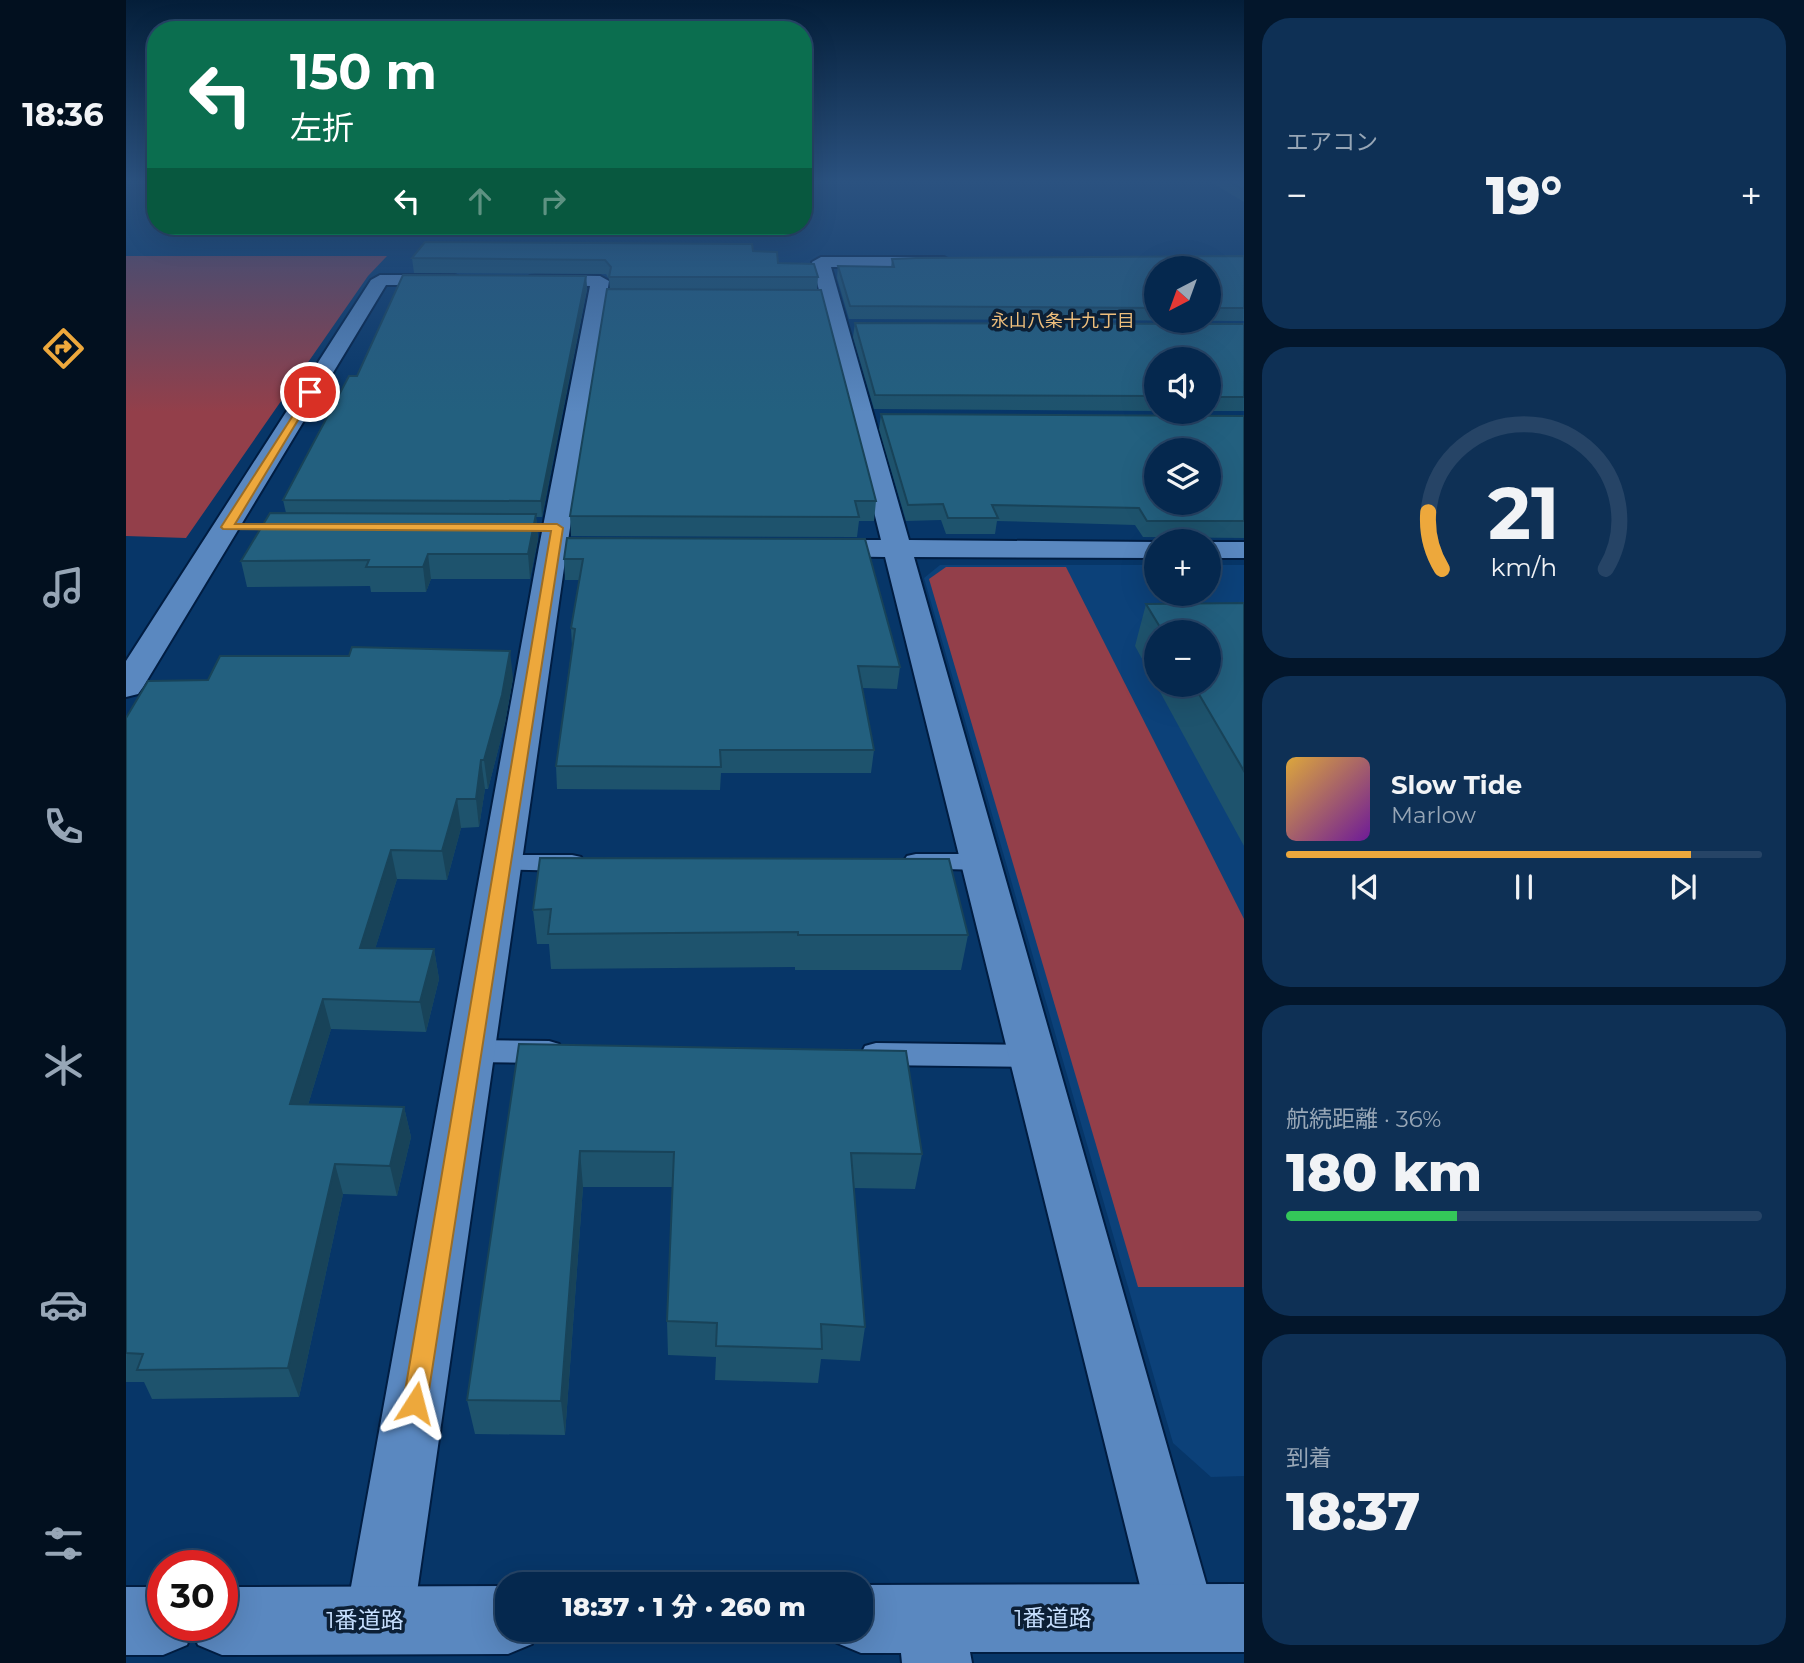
<!DOCTYPE html>
<html lang="ja">
<meta charset="utf-8">
<style>
:root{--surface:#05284e;--page:#0e3055;--text:#f1f3f6;--muted:#97a6b6;--line:#264466;--accent:#eda83c}
body{margin:0;font-family:Montserrat,"Noto Sans JP",sans-serif;background:var(--page);color:var(--text);height:100vh;display:flex;flex-direction:column;font-size:26px;white-space:nowrap}
*{box-sizing:border-box;margin:0}
p{font-size:23px;color:var(--muted)}
.icon{flex:none;width:38px;height:38px;fill:none;stroke:currentColor;stroke-width:2;stroke-linecap:round;stroke-linejoin:round}
.map{position:relative;flex:1;overflow:hidden}
.sheet{display:flex;flex-direction:column;gap:18px;padding:18px;background:#03162b;width:560px}
.sheet>*{flex:none}
.guide{position:absolute;left:21px;top:21px;width:665px;height:214px;border-radius:28px;box-shadow:0 7px 28px #0002,0 0 0 2px var(--line);background:#0b6e4f;color:#fff;overflow:hidden}
.needle{width:46px;rotate:221deg}
.fabs{position:absolute;left:1018px;top:256px;display:grid;gap:14px}
.fabs a{display:grid;place-items:center;width:77px;height:77px;border-radius:50%;background:var(--surface);box-shadow:0 7px 28px #0002,0 0 0 2px var(--line);font-size:35px}
.speed{position:absolute;left:21px;top:1550px;display:flex;gap:14px;font-size:35px;font-weight:700;text-align:center}
.speed>*{display:grid;place-content:center;width:91px;height:91px;border-radius:50%;background:var(--surface);box-shadow:0 7px 28px #0002,0 0 0 2px var(--line);line-height:1}
.speed .limit{border:10px solid #d22;background:#fff;color:#111}
.pin{position:absolute;display:grid;place-items:center;width:60px;height:60px;color:#fff;margin:-30px;border:4px solid #fff;border-radius:50%;box-shadow:0 2px 7px #0007}
.me{position:absolute;width:77px;margin:-38px;rotate:9deg;stroke-linejoin:round;filter:drop-shadow(0 0 5px #0008)}
.turn{display:flex;align-items:center;gap:24px;height:147px;padding:0 28px;font-size:32px}
.turn .icon{width:91px;height:91px;stroke-width:2.5}
.turn b{display:block;font-size:49px;line-height:60px}
.lanes{display:flex;align-items:center;height:66px;padding:0 28px;background:#0003;justify-content:center;gap:35px;direction:ltr}
.lanes .off{opacity:.35}
.big{font-size:52px;font-weight:800;line-height:1.1}
.sheet .tile{flex:1;display:flex;flex-direction:column;justify-content:center;gap:10px;min-width:0;padding:0 24px;border-radius:28px;background:var(--page)}
.sheet .dial{align-items:center;gap:0}
.dial svg{height:182px;overflow:visible;fill:none;stroke:var(--line);stroke-width:7;stroke-linecap:round;text-anchor:middle}
.dial text{fill:var(--text);stroke:none}
.song{display:flex;align-items:center;gap:21px}
.cover{width:84px;height:84px;border-radius:10px;background:linear-gradient(135deg,hsl(40 70% 55%),hsl(280 70% 35%))}
.played{height:7px;border-radius:4px;background:linear-gradient(90deg,var(--accent) 85%,var(--line) 85%)}
.keys{display:flex;justify-content:space-around;direction:ltr}
.heat{display:flex;justify-content:space-between;align-items:center;font-size:38px;direction:ltr}
.charge{height:10px;border-radius:5px;background:linear-gradient(90deg,#34c759 36%,var(--line) 0)}
.trip{position:absolute;left:369px;top:1572px;width:378px;height:70px;border-radius:28px;background:var(--surface);box-shadow:0 7px 28px #0002,0 0 0 2px var(--line);font-weight:800;line-height:70px;text-align:center}
main{display:flex;flex:1;min-height:0}
.tab-bar{display:flex;flex-direction:column;width:126px;justify-content:space-around;align-items:center;background:#02101f;color:var(--muted)}
.tab-bar .icon{width:49px;height:49px}
.tab-bar .active{color:var(--accent)}
.tab-bar b{font-size:32px;color:var(--text)}
.map>svg:first-child{display:block}
.built{fill:#0c4179;fill-rule:evenodd}
.green{fill:#933f4a}
.lines{fill:none;stroke-linecap:round;stroke-linejoin:round}
.service-casing{stroke:#001d42;stroke-width:4}
.minor-casing{stroke:#001d42;stroke-width:4}
.tertiary-casing{stroke:#001d42;stroke-width:4}
.service{fill:#5a88c0;fill-rule:evenodd}
.minor{fill:#5a88c0;fill-rule:evenodd}
.tertiary{fill:#5a88c0;fill-rule:evenodd}
.wall{fill:#1e536d;fill-rule:evenodd}
.shaded-wall{fill:#184359}
.building{fill:#23607f;stroke:#184359;stroke-width:2;fill-rule:evenodd}
.route{fill:#eda83c;stroke:#9a6d27;stroke-width:2}
.labels{text-anchor:middle;stroke-width:7;stroke-linejoin:round;paint-order:stroke}
.far-neighbourhood-label{font-size:18px;fill:#eebe7c;stroke:#0c1f35}
.near-street-label{font-size:23px;fill:#c7dffe;stroke:#0c1f35}
</style>
<main>
<nav class="tab-bar">
<b>18:36</b>
<svg class="icon active" aria-label="directions" viewBox="0 0 24 24"><path d="M12 3l9 9-9 9-9-9zM9 14v-3h6M13 9l2 2-2 2"/></svg>
<svg class="icon" aria-label="music" viewBox="0 0 24 24"><path d="M9 18V5l10-2v13"/><circle cx="6" cy="18" r="3"/><circle cx="16" cy="16" r="3"/></svg>
<svg class="icon" aria-label="phone" viewBox="0 0 24 24"><path d="M5 4h4l2 5-3 2q2 4 5 5l2-3 5 2v4C11 20 4 13 5 4z"/></svg>
<svg class="icon" aria-label="climate" viewBox="0 0 24 24"><path d="M12 3v18M4 7l16 10M4 17L20 7"/></svg>
<svg class="icon" aria-label="car" viewBox="0 0 24 24"><path d="M5 17H2v-5l4-1 3-4h7l3 4 3 1v5h-3M9 17h6M6 11h13"/><circle cx="7" cy="17" r="2"/><circle cx="17" cy="17" r="2"/></svg>
<svg class="icon" aria-label="filters" viewBox="0 0 24 24"><path d="M4 7h16M4 17h16"/><circle cx="9" cy="7" r="2"/><circle cx="15" cy="17" r="2"/></svg>
</nav>
<div class="map">
<svg width="1118" height="1663" viewBox="0 0 1118 1663">
<rect width="100%" height="100%" fill="#073668"/>
<!-- built -->
<path class="built" d="M814,565H1031V593H1083V565H1118V1476L1085,1477L1047,1443L798,578ZM1031,632H1083V684H1031Z"/>
<!-- green -->
<g class="green">
<polygon points="0,256 261,256 242,276 60,538 0,536"/>
<polygon points="820,567 940,567 1118,919 1118,1287 1012,1287 803,579"/>
</g>
<g class="lines">
<!-- service casing -->
<g class="service-casing">
<g id="service">
<polygon points="790,854 856,854 865,856 869,862 865,868 856,870 781,868 777,862 781,856"/>
<polygon points="376,855 446,855 455,857 459,863 455,869 446,871 367,869 363,863 367,857"/>
<polygon points="346,1040 423,1041 433,1044 438,1052 433,1060 423,1063 346,1062 336,1059 331,1051 336,1043"/>
<polygon points="750,1043 907,1045 918,1048 922,1056 918,1064 907,1067 750,1065 739,1062 735,1054 739,1046"/>
</g>
</g>
<!-- minor casing -->
<g class="minor-casing">
<g id="minor">
<polygon points="695,257 818,257 827,262 818,267 705,267 783,540 1031,542 1031,558 788,557 1090,1618 1080,1642 1056,1652 1032,1642 1022,1618 759,557 689,556 679,554 675,548 679,542 689,540 755,540 686,262"/>
<polygon points="254,275 329,275 338,280 329,285 260,285 17,687 12,694 0,697 0,661 245,280"/>
<polygon points="410,275 474,276 483,281 441,547 287,1620 277,1644 253,1654 229,1644 219,1620 413,547 464,286 404,284 401,280 404,276"/>
<rect x="1083" y="542" width="35" height="16"/>
</g>
</g>
<!-- tertiary casing -->
<g class="tertiary-casing">
<g id="tertiary">
<polygon points="1118,1584 1118,1652 844,1652 846,1663 776,1663 775,1653 735,1653 711,1643 705,1629 735,1629 735,1585"/>
<polygon points="382,1586 382,1629 412,1629 406,1644 382,1654 96,1655 72,1645 66,1631 61,1645 37,1655 0,1655 0,1587 37,1587 37,1626 96,1626 96,1587"/>
</g>
</g>
<!-- service -->
<use href="#service" class="service"/>
<!-- minor -->
<use href="#minor" class="minor"/>
<!-- tertiary -->
<use href="#tertiary" class="tertiary"/>
</g>
<!-- wall -->
<g class="wall">
<polygon points="1084,180 1118,180 1118,202 1083,181"/>
<polygon points="627,251 652,263 692,277 691,290 750,501 748,521 733,521 731,537 445,536 444,516 484,289 483,279 480,274 288,273 286,258"/>
<path d="M1118,256V321L723,319L711,278L712,266L765,267L766,259ZM1031,268H1083V320H1031Z"/>
<polygon points="460,276 461,289 416,517 410,517 412,539 404,579 305,579 300,592 245,592 244,586 121,587 115,561 160,513 157,500 231,376"/>
<polygon points="729,323 1118,324 1118,411 1083,411 1083,359 1031,359 1031,411 748,409 727,337"/>
<polygon points="755,414 1118,416 1118,538 1017,537 1009,525 871,521 869,534 820,534 815,520 780,521 753,429"/>
<polygon points="441,538 774,667 771,689 736,688 748,750 745,773 595,773 594,790 431,789 430,766 446,646 445,628 453,580 439,580 438,559"/>
<path d="M1118,603V846L1009,646L1020,604ZM1031,632H1083V684H1031Z"/>
<polygon points="387,678 379,723 362,789 359,789 353,827 335,828 321,880 271,879 249,949 308,949 313,979 300,1032 205,1029 182,1105 278,1107 285,1137 271,1196 217,1194 173,1397 26,1399 18,1382 0,1382 0,718"/>
<polygon points="414,858 842,935 835,970 669,970 669,967 425,969 423,944 411,944 407,910"/>
<polygon points="393,1044 796,1154 789,1189 728,1188 739,1327 734,1361 695,1359 692,1383 589,1380 590,1357 542,1355 541,1321 547,1187 457,1187 439,1435 349,1434 341,1400"/>
</g>
<!-- shaded-wall -->
<g class="shaded-wall">
<polygon points="460,276 461,289 416,517 415,501"/>
<polygon points="410,514 412,539 404,579 402,554"/>
<polygon points="302,554 305,579 300,592 297,567"/>
<polygon points="384,651 387,678 379,723 362,789 358,760"/>
<polygon points="355,760 359,789 353,827 350,799"/>
<polygon points="331,799 335,828 321,880 316,851"/>
<polygon points="265,850 271,879 240,978 234,948"/>
<polygon points="308,949 313,979 300,1032 294,1002"/>
<polygon points="197,999 205,1029 173,1135 164,1104"/>
<polygon points="278,1107 285,1137 271,1196 264,1166"/>
<polygon points="454,1151 457,1187 439,1435 435,1401"/>
<polygon points="209,1164 217,1194 173,1397 162,1368"/>
</g>
<!-- building -->
<g class="building">
<polygon points="1101,180 1118,180 1118,190"/>
<polygon points="299,242 626,244 627,251 651,252 652,263 688,264 692,277 483,277 485,267 479,260 286,258"/>
<polygon points="1118,256 1118,308 1083,308 1083,268 1031,268 1031,308 724,306 712,266 768,267 766,259 790,258"/>
<polygon points="277,275 460,276 415,501 157,500 223,376 231,376"/>
<polygon points="481,289 695,290 750,501 729,501 733,517 444,516"/>
<polygon points="729,323 1118,324 1118,397 1083,397 1083,359 1031,359 1031,396 749,395"/>
<path d="M755,414L1118,416V521H1021L1013,508L866,505L872,518H822L817,504L782,505ZM1031,450H1083V502H1031Z"/>
<polygon points="144,513 410,514 402,554 302,554 297,567 240,567 243,560 115,561"/>
<polygon points="441,538 739,539 774,667 732,666 748,750 594,750 595,767 430,766 449,629 445,628 457,559 438,559"/>
<polygon points="1118,603 1118,771 1067,684 1083,684 1083,632 1037,632 1020,604"/>
<polygon points="226,647 384,651 376,695 358,760 355,760 350,799 331,799 316,851 265,850 234,948 308,949 294,1002 197,999 164,1104 278,1107 264,1166 209,1164 162,1368 11,1370 17,1354 0,1353 0,718 22,681 82,680 94,656 223,656"/>
<polygon points="414,858 823,859 842,935 672,935 672,932 422,934 425,909 407,910"/>
<polygon points="393,1044 780,1051 796,1154 725,1153 739,1327 695,1324 696,1349 590,1346 591,1323 541,1321 548,1152 454,1151 435,1401 341,1400"/>
</g>
<!-- sky -->
<linearGradient id="sky" x2="0" y2="1"><stop stop-color="#041e39"/><stop offset="0.44" stop-color="#2b5280"/><stop offset="1" stop-color="#2b5280" stop-opacity="0"/></linearGradient>
<rect width="1118" height="412" fill="url(#sky)"/>
<!-- route -->
<polygon class="route" points="184,389 189,392 109,524 431,524 437,528 301,1403 298,1412 289,1415 280,1412 277,1403 425,531 97,529 95,527"/>
<g class="labels">
<!-- far-neighbourhood labels -->
<g class="far-neighbourhood-label">
<text x="937" y="327">永山八条十九丁目</text>
</g>
<!-- near-street labels -->
<g class="near-street-label">
<text x="927" y="1626">1番道路</text>
<text x="239" y="1628">1番道路</text>
</g>
</g>
</svg>
<div class="fabs">
<a><svg class="needle" viewBox="-14 -14 28 28"><path d="M0-13l5 13h-10z" fill="#e53935"/><path d="M0 13l5-13h-10z" fill="#97a6b6"/></svg></a>
<a><svg class="icon" aria-label="sound" viewBox="0 0 24 24"><path d="M4 9h4l5-4v14l-5-4H4zM17 9q2 3 0 6"/></svg></a>
<a><svg class="icon" aria-label="layers" viewBox="0 0 24 24"><path d="M12 4l9 5-9 5-9-5zM3 14l9 5 9-5"/></svg></a>
<a>+</a>
<a>−</a>
</div>
<div class="speed"><div class="limit">30</div></div>
<div class="pin" style="left:184px;top:392px;background:#d93025"><svg class="icon" aria-label="arrive" viewBox="0 0 24 24"><path d="M6 21V4h12l-3 4 3 4H6"/></svg></div>
<svg class="me" style="left:289px;top:1403px" viewBox="-20 -20 40 40"><path d="M0-17L14 15 0 8-14 15z" fill="#eda83c" stroke="#fff" stroke-width="4"/></svg>
<div class="trip">18:37 · 1 分 · 260 m</div>
<div class="guide">
<div class="turn"><svg class="icon" aria-label="left" viewBox="0 0 24 24"><path d="M17 20v-9H6M10 6l-5 5 5 5"/></svg><div><b>150 m</b>左折</div></div>
<div class="lanes"><svg class="icon" aria-label="left" viewBox="0 0 24 24"><path d="M17 20v-9H6M10 6l-5 5 5 5"/></svg><svg class="icon off" aria-label="ahead" viewBox="0 0 24 24"><path d="M12 20V5M6 11l6-6 6 6"/></svg><svg class="icon off" aria-label="right" viewBox="0 0 24 24"><path d="M7 20v-9h11M14 6l5 5-5 5"/></svg></div>
</div>
</div>
<section class="sheet">
<div class="tile"><p>エアコン</p>
<div class="heat"><a>−</a><b class="big">19°</b><a>+</a></div>
</div>
<div class="tile dial"><svg viewBox="0 0 100 80">
<path d="M14 69A42 42 0 1 1 86 69"/>
<path d="M14 69A42 42 0 0 1 8 44" stroke="#eda83c"/>
<text x="50" y="56" font-size="32" font-weight="700">21</text>
<text x="50" y="72" font-size="11">km/h</text>
</svg></div>
<div class="tile">
<div class="song"><i class="cover"></i><div><b>Slow Tide</b><p>Marlow</p></div></div>
<div class="played"></div>
<div class="keys"><svg class="icon" aria-label="previous" viewBox="0 0 24 24"><path d="M18 5L8 12l10 7zM5 5v14"/></svg><svg class="icon" aria-label="pause" viewBox="0 0 24 24"><path d="M8 5v14M16 5v14"/></svg><svg class="icon" aria-label="next" viewBox="0 0 24 24"><path d="M6 5l10 7-10 7zM19 5v14"/></svg></div>
</div>
<div class="tile"><p>航続距離 · 36%</p><b class="big">180 km</b><div class="charge"></div></div>
<div class="tile"><p>到着</p><b class="big">18:37</b></div>
</section>
</main>
